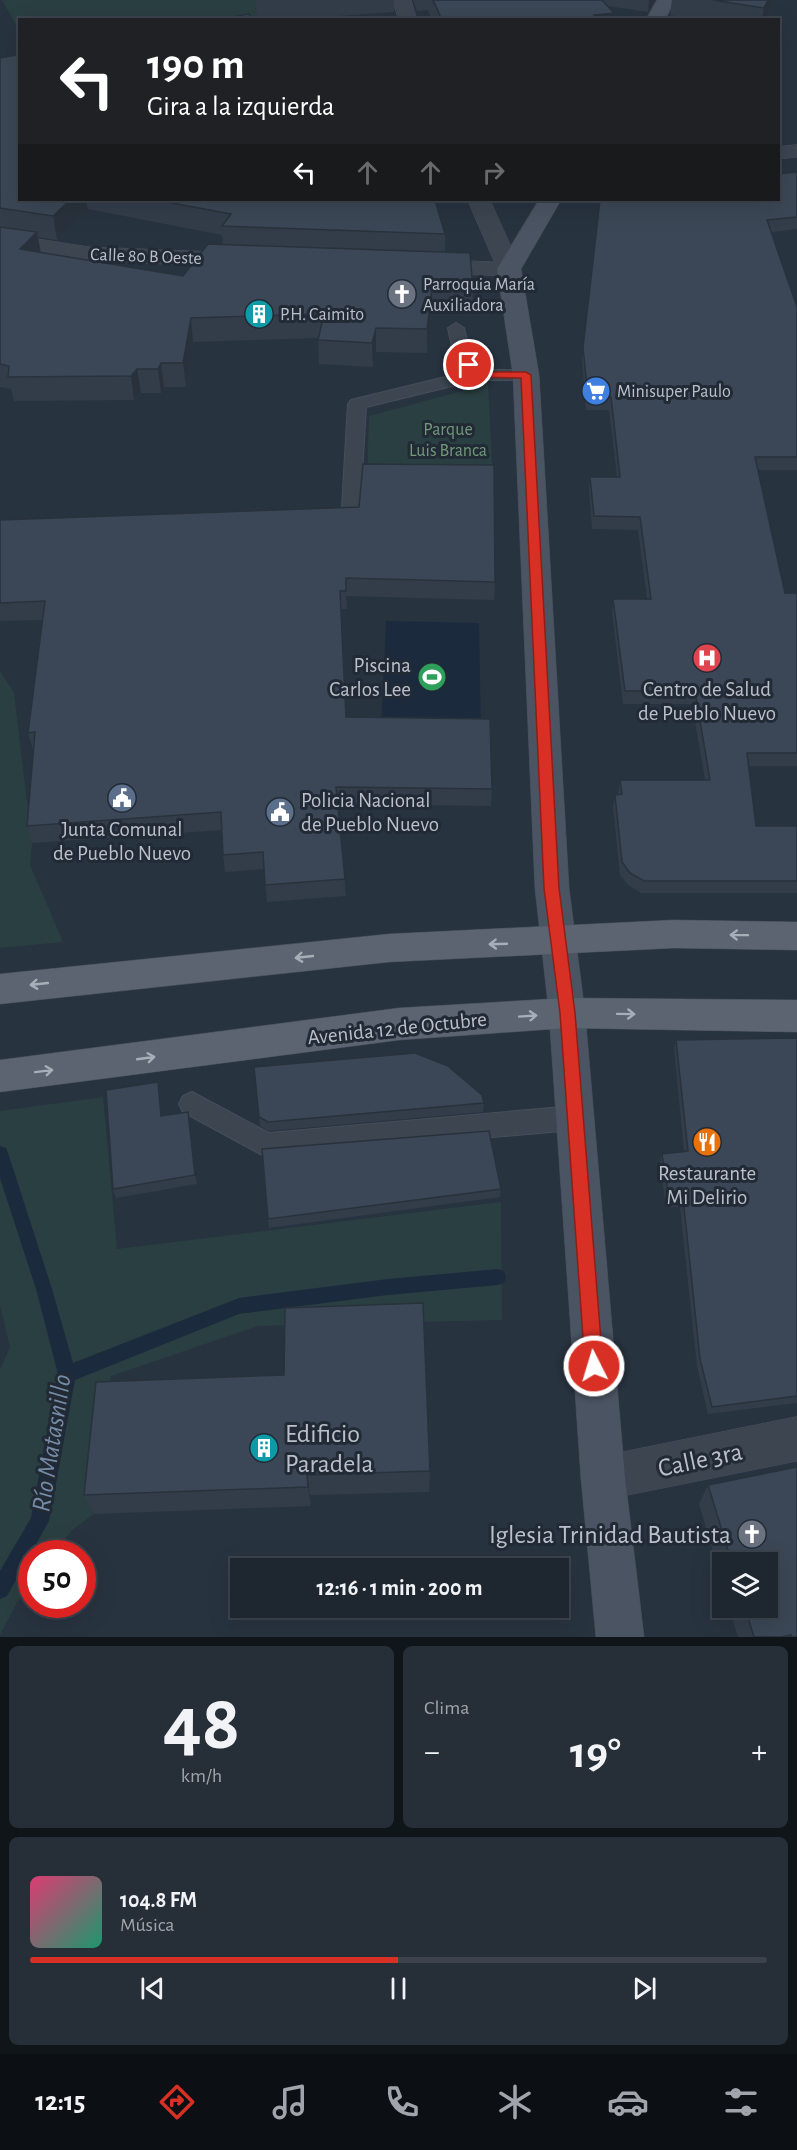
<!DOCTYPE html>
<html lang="es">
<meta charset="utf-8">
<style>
:root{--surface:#1e2630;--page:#262e38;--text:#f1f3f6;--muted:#a1a5ab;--line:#3c434c;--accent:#d93025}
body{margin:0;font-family:"Alegreya Sans",sans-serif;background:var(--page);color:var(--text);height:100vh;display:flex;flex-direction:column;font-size:22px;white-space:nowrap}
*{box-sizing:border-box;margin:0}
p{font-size:20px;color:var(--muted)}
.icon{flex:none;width:33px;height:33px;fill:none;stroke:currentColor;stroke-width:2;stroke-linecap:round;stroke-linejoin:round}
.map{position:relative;height:1637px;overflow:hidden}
.side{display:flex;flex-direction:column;gap:9px;padding:9px;background:#10151a;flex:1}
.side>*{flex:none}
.banner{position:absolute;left:18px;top:18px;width:762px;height:183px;border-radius:0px;box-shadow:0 6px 24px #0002,0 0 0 2px var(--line);background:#202124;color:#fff;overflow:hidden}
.controls{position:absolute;left:712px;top:1552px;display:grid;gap:12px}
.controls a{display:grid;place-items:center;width:66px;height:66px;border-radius:0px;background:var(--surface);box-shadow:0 6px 24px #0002,0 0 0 2px var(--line);font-size:30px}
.speed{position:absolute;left:18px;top:1540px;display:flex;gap:12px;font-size:30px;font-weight:700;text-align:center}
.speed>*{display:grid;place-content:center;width:78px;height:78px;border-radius:50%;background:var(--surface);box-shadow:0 6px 24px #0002,0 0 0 2px var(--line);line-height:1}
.speed .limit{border:9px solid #d22;background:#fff;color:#111}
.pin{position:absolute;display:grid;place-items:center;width:51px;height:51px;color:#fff;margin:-26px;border:3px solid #fff;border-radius:50%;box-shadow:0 2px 6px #0007}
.me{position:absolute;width:66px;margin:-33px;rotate:355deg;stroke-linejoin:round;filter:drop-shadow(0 0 4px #0008)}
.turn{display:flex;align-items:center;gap:21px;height:126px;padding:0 30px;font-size:27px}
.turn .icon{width:78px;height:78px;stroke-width:2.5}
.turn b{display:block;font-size:42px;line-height:51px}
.lanes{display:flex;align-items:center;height:57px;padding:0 30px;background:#0003;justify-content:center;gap:30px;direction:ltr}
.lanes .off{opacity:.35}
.big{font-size:45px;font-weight:600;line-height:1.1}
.side .tile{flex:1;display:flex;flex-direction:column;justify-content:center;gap:9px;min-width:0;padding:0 21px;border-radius:9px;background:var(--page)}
.side .dial{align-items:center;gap:0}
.dial b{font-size:78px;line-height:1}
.song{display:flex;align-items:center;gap:18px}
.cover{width:72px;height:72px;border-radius:9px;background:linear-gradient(135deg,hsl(340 70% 55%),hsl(160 70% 35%))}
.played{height:6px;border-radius:3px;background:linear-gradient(90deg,var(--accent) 50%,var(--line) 50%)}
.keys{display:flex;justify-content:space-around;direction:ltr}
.heat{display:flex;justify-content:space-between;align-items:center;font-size:33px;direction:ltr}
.side .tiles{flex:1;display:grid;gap:9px;grid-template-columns:1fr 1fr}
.tile:last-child{grid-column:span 2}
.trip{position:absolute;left:230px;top:1558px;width:339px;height:60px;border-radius:0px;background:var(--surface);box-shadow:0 6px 24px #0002,0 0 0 2px var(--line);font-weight:600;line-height:60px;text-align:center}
.tabs{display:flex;height:96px;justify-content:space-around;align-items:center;background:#0c0f13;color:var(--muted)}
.tabs .icon{width:42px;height:42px}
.tabs .active{color:var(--accent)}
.tabs b{font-size:27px;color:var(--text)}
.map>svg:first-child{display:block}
.green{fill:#2a3f41}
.water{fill:#1c2a3e}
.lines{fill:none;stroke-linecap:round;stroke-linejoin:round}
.stream{fill:#1c2a3e;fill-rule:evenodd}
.service-casing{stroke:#464e59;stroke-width:2}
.minor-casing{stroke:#464e59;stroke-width:1}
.secondary-casing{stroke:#464e59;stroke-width:1}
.primary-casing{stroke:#464e59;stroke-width:1}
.service{fill:#3c4550;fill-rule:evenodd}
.minor{fill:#3c4550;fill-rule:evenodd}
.secondary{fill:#4b5463;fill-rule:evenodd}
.primary{fill:#5b6470;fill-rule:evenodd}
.wall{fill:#333d4a;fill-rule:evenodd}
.shaded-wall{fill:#29323c}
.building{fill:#3b4756;stroke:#29323c;stroke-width:1.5}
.oneway{stroke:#a6aeb8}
.route{fill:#d93025;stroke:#8d1f18;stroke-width:1.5}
.labels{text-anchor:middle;stroke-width:6;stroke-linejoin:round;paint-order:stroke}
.far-street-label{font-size:18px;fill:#b9c0ca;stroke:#212a35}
.far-poi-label{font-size:18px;fill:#b9c0ca;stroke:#212a35;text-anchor:start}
.far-park-label{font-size:18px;fill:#72997a;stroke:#212a35}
.poi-label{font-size:21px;fill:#b9c0ca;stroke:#212a35}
.street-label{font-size:21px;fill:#b9c0ca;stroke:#212a35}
.near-poi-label{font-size:26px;fill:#b9c0ca;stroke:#212a35;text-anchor:start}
.near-street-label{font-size:26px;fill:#b9c0ca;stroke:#212a35}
.near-water-label{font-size:27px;font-style:italic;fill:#758ba6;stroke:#212a35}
</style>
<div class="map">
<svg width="797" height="1637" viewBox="0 0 797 1637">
<rect width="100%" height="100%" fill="#283340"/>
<!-- green -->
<g class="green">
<polygon points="2,0 254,0 258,19 20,20 19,30"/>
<polygon points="488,384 493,483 367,482 369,416"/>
<polygon points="0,671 14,693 32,843 30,865 63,942 0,948"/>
<polygon points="103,1097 117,1249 501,1202 502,1320 258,1326 111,1376 105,1404 94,1514 72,1530 54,1554 32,1554 31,1583 17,1603 0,1635 0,1370 10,1347 0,1306 0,1111"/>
</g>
<!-- water -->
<polygon class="water" points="386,621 479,623 481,733 381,731"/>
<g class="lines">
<!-- stream -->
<polygon class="stream" points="0,1146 6,1148 8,1153 52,1289 73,1363 239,1298 388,1279 498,1269 504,1271 506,1277 504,1283 498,1285 388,1295 239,1314 75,1380 49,1521 7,1596 0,1599 0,1571 31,1518 58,1374 36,1289 0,1178"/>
<!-- service casing -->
<g class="service-casing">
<g id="service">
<polygon points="456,323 464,328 470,355 482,370 526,370 532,371 535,375 532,379 526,380 477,380 366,407 360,507 358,511 344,511 342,507 348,404 351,400 466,372 454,356 448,328"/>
<polygon points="192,1092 269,1133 574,1106 583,1110 587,1118 583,1126 574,1130 266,1157 183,1112 179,1104 183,1096"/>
</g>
</g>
<!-- minor casing -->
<g class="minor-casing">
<g id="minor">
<polygon points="393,0 411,0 417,20 399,20"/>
<polygon points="797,145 797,157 778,159 778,147"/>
<polygon points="468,200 490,200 521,269 517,274 509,276 426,273 418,271 414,266 418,261 426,259 494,262"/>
<polygon points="0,233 89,247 243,253 251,255 254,260 251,265 243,267 89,261 0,247"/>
<polygon points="797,1417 797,1461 603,1500 587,1494 581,1478 587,1462 603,1456"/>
</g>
</g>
<!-- secondary casing -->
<g class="secondary-casing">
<g id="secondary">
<polygon points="657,0 675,0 665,20 646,20"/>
<polygon points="539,200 561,200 521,269 539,375 569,888 585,1013 625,1478 644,1637 596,1637 581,1478 549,1013 535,888 513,375 497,269"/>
</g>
</g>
<!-- primary casing -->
<g class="primary-casing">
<g id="primary">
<polygon points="674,920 797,922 797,950 674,948 389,962 0,1004 0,974 389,934"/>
<polygon points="567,998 797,1000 797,1032 567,1028 399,1040 0,1092 0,1060 399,1008"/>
</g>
</g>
<!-- service -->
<use href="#service" class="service"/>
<!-- minor -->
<use href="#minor" class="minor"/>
<!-- secondary -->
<use href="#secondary" class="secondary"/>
<!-- primary -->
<use href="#primary" class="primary"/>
</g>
<!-- wall -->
<g class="wall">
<polygon points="254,0 394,0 394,12 283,20 258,20"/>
<polygon points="413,0 656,0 648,12 607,6 614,13 613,20 432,20 428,10 417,11"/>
<polygon points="672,0 775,0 765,20 697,20 670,15"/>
<path d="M0,58L20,200H435L445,234V252L473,290L472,314L431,312L427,353L376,352L373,367L319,364L318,338L193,342L186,387H164L161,393H141L134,400L14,401L11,389L0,387ZM88,209L222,235L223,245L183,276L41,253L38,237L57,240Z"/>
<polygon points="797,172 797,229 771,232 797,307 797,470 758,470 785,593 797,593 797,766 749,766 756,826 797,826 797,893 641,893 628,885 620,875 613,807 615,795 618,794 620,780 705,780 692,704 623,704 612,612 613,599 647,599 638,530 592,529 589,490 590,477 617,477 609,410 586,410 582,360 600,200 778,200"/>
<polygon points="0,520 495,582 494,600 346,596 347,609 341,609 346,717 492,789 491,806 338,804 346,896 267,902 264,869 225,872 223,855 222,830 32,843 27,826 33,750 28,733 42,620 0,621"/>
<polygon points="797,1038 797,1403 708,1414 697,1366 680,1207 666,1207 660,1163 662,1154 684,1151 674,1049 676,1040"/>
<polygon points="158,1082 160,1092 162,1115 188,1112 190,1121 197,1184 116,1198 113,1189"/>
<polygon points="484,1103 483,1112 269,1131 260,1126 259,1117"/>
<polygon points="501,1189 500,1197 269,1228 268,1219"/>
<polygon points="96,1382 430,1471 429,1492 310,1495 311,1506 94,1514 84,1495"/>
<polygon points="797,1467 797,1637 738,1637 729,1608 768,1608 768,1563 723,1563 723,1586 699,1504 708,1485"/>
</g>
<!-- shaded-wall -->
<g class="shaded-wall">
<polygon points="649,0 656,0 648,12"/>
<polygon points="768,0 775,0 765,20 762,20 764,8"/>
<polygon points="614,13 613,20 594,20 594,15"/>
<polygon points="70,200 86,200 88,209 57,240 53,216"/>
<polygon points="37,232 41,256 20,249"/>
<polygon points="432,288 431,312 427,353 427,329"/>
<polygon points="191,318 193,342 186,387 183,363"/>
<polygon points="376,328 376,352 373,367 372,343"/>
<polygon points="161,363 164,387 161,393 158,369"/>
<polygon points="137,369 141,393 134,400 131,376"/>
<polygon points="158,1082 160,1092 163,1125 161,1116"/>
<polygon points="188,1112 190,1121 197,1184 195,1175"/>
<polygon points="307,1475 310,1495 311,1506 308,1487"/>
</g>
<!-- building -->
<g class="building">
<polygon points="433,0 602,0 614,13 594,15 598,20 442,20"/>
<polygon points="713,0 768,0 764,8"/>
<polygon points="249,14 253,20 215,20"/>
<polygon points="18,51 20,51 20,200 70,200 53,216 0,208 0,58 16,55"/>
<polygon points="797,172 797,217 767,220 797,307 797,457 755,457 785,593 797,593 797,753 747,753 756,826 797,826 797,881 644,881 630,873 622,862 615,795 622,794 620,780 710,780 695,691 625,691 613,599 651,599 640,517 594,516 590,477 620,477 611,397 588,397 583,348 600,200 778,200 778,174"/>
<polygon points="156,200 435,200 445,234 222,226 231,214"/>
<polygon points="0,227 37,232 20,249 183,276 208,244 470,253 473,290 432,288 427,329 376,328 372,343 318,340 324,314 191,318 183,363 161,363 158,369 137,369 131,376 8,377 9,366 0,364"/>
<polygon points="363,464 494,465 495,582 346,578 346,591 340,591 346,717 490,719 492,789 336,787 345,879 265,885 263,852 223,855 221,812 27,826 35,732 28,733 45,601 0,603 0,520 359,507"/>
<polygon points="797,1038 797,1396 712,1407 700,1359 683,1198 669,1198 662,1154 688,1151 676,1040"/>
<polygon points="415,1053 448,1066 482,1095 484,1103 268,1122 259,1117 254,1067"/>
<polygon points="158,1082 161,1116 188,1112 195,1175 113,1189 106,1090"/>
<polygon points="489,1131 501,1189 268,1219 262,1149"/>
<polygon points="423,1303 430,1471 307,1475 308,1487 84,1495 96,1382 284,1375 285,1308"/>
<polygon points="797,1467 797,1637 791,1637 791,1635 781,1637 754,1637 745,1608 768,1608 768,1563 732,1563 708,1485"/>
</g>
<!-- one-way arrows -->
<defs><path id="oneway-shaft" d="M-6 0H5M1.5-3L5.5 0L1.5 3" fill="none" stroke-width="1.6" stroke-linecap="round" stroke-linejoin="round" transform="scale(1.5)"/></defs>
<g class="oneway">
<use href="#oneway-shaft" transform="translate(739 935) rotate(-179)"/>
<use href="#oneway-shaft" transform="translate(498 944) rotate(178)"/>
<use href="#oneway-shaft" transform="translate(304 957) rotate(174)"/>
<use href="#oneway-shaft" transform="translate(39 984) rotate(174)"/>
<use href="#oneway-shaft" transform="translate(626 1014) rotate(1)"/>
<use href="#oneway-shaft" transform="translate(528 1016) rotate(-4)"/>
<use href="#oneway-shaft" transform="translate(146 1058) rotate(-8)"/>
<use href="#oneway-shaft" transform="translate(44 1071) rotate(-7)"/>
</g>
<!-- route -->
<polygon class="route" points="469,362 473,363 480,372 526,372 531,375 559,888 575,1013 603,1366 600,1372 594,1375 587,1372 585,1366 560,1013 544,888 521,378 473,377 464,365"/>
<!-- icons -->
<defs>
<g id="church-disc" transform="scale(1.5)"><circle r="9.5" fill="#6b7280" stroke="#212a35"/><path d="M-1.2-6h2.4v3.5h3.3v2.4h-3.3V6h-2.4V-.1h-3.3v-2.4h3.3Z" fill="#fff"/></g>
<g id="building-disc" transform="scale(1.5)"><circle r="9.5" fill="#0f9aa8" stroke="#212a35"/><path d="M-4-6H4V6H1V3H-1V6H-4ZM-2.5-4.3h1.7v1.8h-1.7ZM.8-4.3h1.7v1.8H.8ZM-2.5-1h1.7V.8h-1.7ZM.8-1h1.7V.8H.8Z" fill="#fff"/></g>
<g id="supermarket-disc" transform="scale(1.5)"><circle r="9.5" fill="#3f7fe0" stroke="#212a35"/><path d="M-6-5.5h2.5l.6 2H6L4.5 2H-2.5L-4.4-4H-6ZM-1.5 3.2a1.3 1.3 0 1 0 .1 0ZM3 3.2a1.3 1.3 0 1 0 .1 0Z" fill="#fff"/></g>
<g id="hospital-disc" transform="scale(1.5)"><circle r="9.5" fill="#e0444e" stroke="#212a35"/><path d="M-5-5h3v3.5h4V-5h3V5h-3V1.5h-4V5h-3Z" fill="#fff"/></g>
<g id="stadium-disc" transform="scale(1.5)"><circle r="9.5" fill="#2e9e5b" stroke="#212a35"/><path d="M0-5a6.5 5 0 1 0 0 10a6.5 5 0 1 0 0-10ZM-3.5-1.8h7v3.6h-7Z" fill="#fff"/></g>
<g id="civic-disc" transform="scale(1.5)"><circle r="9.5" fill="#5c6f8a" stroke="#212a35"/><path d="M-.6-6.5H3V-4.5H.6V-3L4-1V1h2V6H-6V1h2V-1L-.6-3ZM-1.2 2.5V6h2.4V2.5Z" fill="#fff"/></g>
<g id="restaurant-disc" transform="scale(1.5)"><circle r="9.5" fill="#e8710a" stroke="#212a35"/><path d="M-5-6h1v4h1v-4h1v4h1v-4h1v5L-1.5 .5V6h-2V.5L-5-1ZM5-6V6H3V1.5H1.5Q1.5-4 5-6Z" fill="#fff"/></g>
</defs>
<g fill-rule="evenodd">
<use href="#church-disc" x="402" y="294"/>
<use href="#building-disc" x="259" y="314"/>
<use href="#supermarket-disc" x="596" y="391"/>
<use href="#hospital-disc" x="707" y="658"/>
<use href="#stadium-disc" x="432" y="677"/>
<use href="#civic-disc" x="122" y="798"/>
<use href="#civic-disc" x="280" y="812"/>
<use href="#restaurant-disc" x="707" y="1142"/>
<use href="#building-disc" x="264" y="1448"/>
<use href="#church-disc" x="752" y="1534"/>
</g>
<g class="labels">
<!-- far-street labels -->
<g class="far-street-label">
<text transform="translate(146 256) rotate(2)" y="6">Calle 80 B Oeste</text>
</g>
<!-- far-poi labels -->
<g class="far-poi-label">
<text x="423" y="290">Parroquia María<tspan x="423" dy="21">Auxiliadora</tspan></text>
<text x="280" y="320">P.H. Caimito</text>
<text x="617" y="397">Minisuper Paulo</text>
</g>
<!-- far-park labels -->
<g class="far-park-label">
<text x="448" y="435">Parque<tspan x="448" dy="21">Luis Branca</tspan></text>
</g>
<!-- poi labels -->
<g class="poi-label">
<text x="411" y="672" text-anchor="end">Piscina<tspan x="411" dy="24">Carlos Lee</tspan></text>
<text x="707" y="696">Centro de Salud<tspan x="707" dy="24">de Pueblo Nuevo</tspan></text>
<text x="301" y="807" text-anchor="start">Policia Nacional<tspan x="301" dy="24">de Pueblo Nuevo</tspan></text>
<text x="122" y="836">Junta Comunal<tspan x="122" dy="24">de Pueblo Nuevo</tspan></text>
<text x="707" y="1180">Restaurante<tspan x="707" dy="24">Mi Delirio</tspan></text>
</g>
<!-- street labels -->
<g class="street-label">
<text transform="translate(397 1028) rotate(-6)" y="7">Avenida 12 de Octubre</text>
</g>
<!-- near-poi labels -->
<g class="near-poi-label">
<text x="285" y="1442">Edificio<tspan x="285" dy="30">Paradela</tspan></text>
<text x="731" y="1543" text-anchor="end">Iglesia Trinidad Bautista</text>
</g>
<!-- near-street labels -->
<g class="near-street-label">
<text transform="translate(700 1459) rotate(-12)" y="9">Calle 3ra</text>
</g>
<!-- near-water labels -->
<g class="near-water-label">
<text transform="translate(51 1443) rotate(-81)" y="9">Río Matasnillo</text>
</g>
</g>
</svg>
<div class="controls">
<a><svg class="icon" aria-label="layers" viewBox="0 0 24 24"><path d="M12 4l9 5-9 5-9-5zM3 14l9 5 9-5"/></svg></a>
</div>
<div class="speed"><div class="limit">50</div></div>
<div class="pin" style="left:469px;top:365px;background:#d93025"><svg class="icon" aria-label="arrive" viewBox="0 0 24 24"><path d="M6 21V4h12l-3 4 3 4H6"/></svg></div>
<svg class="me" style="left:594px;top:1366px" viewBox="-20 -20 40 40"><circle r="17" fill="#d93025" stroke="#fff" stroke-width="3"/><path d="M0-11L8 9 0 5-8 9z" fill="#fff"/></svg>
<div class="trip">12:16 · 1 min · 200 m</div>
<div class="banner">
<div class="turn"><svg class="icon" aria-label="left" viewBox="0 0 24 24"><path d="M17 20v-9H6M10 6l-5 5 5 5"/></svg><div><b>190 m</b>Gira a la izquierda</div></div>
<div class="lanes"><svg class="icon" aria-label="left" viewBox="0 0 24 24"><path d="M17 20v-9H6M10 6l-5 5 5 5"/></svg><svg class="icon off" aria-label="ahead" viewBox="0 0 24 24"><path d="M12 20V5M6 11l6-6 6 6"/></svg><svg class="icon off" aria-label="ahead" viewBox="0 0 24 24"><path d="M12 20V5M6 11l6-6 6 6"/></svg><svg class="icon off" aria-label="right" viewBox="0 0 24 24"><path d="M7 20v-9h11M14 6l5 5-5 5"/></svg></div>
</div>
</div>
<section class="side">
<div class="tiles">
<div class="tile dial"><b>48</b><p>km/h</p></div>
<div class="tile"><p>Clima</p>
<div class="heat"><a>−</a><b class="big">19°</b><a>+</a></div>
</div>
<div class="tile">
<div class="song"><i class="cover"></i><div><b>104.8 FM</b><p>Música</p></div></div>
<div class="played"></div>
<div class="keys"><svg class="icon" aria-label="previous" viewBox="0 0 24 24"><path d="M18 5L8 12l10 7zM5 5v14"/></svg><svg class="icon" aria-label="pause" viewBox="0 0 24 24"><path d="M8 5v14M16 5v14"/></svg><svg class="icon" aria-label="next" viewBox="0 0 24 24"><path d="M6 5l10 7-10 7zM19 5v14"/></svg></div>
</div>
</div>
</section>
<nav class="tabs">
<b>12:15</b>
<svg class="icon active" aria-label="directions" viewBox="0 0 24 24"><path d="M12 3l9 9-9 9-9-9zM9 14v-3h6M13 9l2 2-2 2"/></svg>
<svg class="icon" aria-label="music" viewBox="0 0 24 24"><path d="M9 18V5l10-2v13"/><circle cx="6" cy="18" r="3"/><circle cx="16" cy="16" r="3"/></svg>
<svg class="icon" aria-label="phone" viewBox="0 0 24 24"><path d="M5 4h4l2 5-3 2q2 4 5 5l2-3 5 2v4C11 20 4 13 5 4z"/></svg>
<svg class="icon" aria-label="climate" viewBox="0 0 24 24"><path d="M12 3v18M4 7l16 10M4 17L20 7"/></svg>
<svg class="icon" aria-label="car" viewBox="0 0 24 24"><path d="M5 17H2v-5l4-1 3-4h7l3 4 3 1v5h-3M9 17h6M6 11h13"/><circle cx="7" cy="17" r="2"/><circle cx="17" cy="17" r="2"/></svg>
<svg class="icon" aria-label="filters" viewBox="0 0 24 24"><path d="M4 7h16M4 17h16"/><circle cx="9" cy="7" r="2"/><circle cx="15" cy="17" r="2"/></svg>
</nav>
